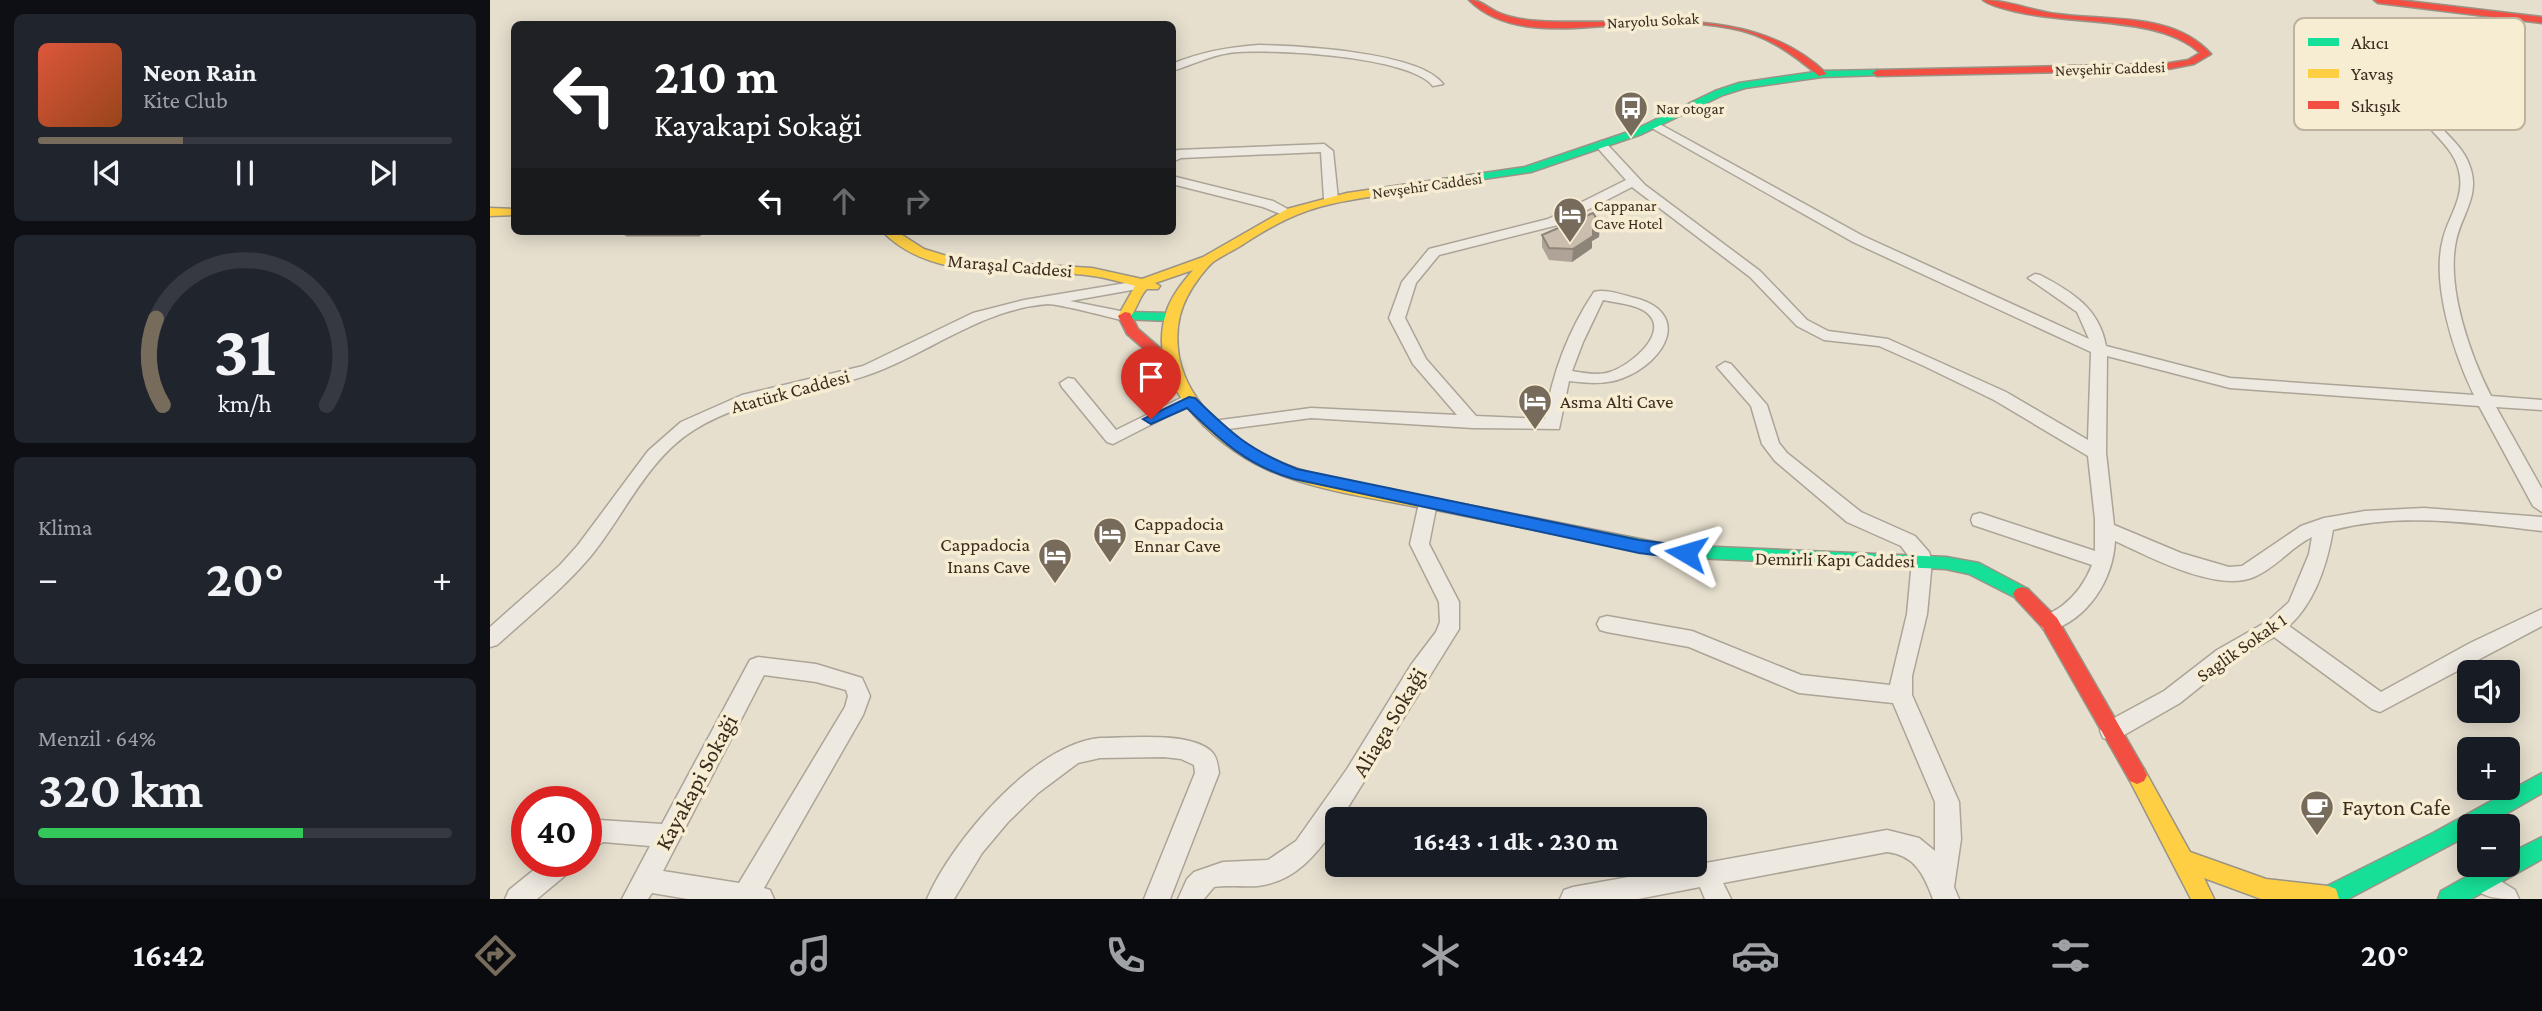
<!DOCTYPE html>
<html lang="tr">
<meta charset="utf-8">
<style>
:root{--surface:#171b24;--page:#20242c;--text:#f1f3f6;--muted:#9ea1a6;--line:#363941;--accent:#776b5c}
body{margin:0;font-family:"Crimson Pro",serif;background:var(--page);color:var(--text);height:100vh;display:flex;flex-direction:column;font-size:26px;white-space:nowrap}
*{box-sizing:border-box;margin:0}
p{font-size:23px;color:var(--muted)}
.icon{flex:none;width:38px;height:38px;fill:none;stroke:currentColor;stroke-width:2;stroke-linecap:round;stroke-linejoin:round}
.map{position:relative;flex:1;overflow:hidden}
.drawer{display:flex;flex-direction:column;gap:14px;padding:14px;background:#0d0f14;width:490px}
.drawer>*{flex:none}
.top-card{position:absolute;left:21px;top:21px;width:665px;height:214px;border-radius:10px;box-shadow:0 4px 18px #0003;background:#202124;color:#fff;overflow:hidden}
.buttons{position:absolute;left:1967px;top:660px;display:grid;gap:14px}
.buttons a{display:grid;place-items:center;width:63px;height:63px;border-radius:10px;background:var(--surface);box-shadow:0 4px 18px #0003;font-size:35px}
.speed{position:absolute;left:21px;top:786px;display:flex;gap:14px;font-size:35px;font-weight:700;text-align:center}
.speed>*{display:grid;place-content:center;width:91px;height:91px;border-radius:50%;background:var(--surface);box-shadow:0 4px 18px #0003;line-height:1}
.speed .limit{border:10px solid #d22;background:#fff;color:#111}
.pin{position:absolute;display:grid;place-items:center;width:60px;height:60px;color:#fff;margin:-72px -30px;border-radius:50% 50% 50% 0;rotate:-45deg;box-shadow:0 0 7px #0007}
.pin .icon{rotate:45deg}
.me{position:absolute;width:77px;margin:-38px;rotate:277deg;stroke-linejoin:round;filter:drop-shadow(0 0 5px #0008)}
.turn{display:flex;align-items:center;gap:24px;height:147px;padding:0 28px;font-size:32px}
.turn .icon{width:91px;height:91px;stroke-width:2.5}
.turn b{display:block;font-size:49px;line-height:60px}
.lanes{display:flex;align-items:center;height:66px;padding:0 28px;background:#0003;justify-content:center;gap:35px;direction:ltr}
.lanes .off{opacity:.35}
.big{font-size:52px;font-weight:700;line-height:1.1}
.drawer .widget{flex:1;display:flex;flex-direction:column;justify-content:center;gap:10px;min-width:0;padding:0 24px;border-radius:10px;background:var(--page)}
.drawer .dial{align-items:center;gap:0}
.dial svg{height:182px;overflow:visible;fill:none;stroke:var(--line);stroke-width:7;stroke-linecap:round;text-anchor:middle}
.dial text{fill:var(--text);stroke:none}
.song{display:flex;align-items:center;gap:21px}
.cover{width:84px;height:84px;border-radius:10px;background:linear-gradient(135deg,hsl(10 70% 55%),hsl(20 70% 35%))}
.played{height:7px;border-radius:4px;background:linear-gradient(90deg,var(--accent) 35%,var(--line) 35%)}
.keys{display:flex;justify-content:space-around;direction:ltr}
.heat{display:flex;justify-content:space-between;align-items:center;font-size:38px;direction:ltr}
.charge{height:10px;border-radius:5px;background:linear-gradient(90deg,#34c759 64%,var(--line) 0)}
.trip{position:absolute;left:835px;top:807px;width:382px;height:70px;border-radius:10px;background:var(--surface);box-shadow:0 4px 18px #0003;font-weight:700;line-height:70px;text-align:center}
.tab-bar{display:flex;height:112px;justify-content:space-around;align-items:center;background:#090b0e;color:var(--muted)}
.tab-bar .icon{width:49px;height:49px}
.tab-bar .selected{color:var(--accent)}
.tab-bar b{font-size:32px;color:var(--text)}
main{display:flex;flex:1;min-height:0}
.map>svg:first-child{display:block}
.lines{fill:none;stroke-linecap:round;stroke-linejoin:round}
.street-casing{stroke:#aba497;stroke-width:3}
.fast-casing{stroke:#9b9386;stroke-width:3}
.slow-casing{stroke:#9b9386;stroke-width:3}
.jam-casing{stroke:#9b9386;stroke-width:3}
.street{fill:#eee9e0;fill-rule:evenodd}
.fast{fill:#16e098;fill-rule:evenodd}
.slow{fill:#ffcf43;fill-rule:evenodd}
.jam{fill:#f24e42;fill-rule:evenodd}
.wall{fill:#aea396}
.shaded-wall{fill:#8d847a}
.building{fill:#cabdae;stroke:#8d847a;stroke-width:2}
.route{fill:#1a73e8;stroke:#114b97;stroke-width:2}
.labels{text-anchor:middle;stroke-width:7;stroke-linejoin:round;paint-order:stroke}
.far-street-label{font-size:16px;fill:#3b2c1e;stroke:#f7edd3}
.far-poi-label{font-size:16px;fill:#3b2c1e;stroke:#f7edd3;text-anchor:start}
.street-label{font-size:19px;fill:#3b2c1e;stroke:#f7edd3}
.poi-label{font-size:19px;fill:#3b2c1e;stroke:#f7edd3;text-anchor:start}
.near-street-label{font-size:23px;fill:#3b2c1e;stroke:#f7edd3}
.near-poi-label{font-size:23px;fill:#3b2c1e;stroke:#f7edd3;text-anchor:start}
.key{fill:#f7edd3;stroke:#bfb39d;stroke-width:2}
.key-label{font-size:19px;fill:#3b2c1e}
</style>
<main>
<section class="drawer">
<div class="widget">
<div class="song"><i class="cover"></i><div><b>Neon Rain</b><p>Kite Club</p></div></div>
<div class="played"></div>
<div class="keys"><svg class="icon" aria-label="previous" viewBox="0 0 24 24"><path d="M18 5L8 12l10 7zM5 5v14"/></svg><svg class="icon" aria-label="pause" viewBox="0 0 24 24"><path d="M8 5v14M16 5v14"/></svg><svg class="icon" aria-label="next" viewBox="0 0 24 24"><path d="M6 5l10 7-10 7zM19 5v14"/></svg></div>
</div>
<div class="widget dial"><svg viewBox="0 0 100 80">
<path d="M14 69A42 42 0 1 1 86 69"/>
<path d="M14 69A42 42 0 0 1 11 31" stroke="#776b5c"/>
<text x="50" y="56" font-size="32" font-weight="700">31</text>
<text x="50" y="72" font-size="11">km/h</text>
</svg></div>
<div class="widget"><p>Klima</p>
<div class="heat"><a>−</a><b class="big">20°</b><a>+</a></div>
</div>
<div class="widget"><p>Menzil · 64%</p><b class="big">320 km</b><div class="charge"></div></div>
</section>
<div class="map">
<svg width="2052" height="899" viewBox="0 0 2052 899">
<rect width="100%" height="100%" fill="#e6dfce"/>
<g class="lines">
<!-- street casing -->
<g class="street-casing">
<g id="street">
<path d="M769,45C809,46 930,52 953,84L943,86C921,56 778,48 739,53C719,56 702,65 682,71V64C711,52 738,47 769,45Z"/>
<path d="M1918,62C1932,68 1929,92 1935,105C1946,130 1974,142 1981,170C1989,197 1971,216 1966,241C1956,287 1980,355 2001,396L2052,400V410L2006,407L2052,489V512L2043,506L1989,406L1740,388L1617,356L1616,453L1624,525L1691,553L1739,567L1752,566L1811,526L1834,518L1875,511L1934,508L2052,517V531C1984,523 1910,512 1843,530C1837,565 1825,602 1799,626L1891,692L1980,643L2052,609V626L1890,712L1882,709L1784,637L1741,662L1690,703L1629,738L1621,740L1613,738L1610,731L1613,724L1674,691L1727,650L1778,621L1799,602L1819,554L1822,537C1801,547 1786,568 1764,577C1727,593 1660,557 1625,541C1623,580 1598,619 1560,631L1553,629L1550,623C1554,614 1564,612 1572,606C1586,595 1596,581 1602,565L1483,525L1481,520L1483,515L1490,513L1605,551V519L1598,456L1504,400L1434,366L1389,346L1334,340L1307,326L1260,277L1142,187L1068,225L949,255L926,283L915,318L936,359L986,416L1055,419C1062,374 1078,331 1104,292C1115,289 1130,294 1141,297C1203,311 1177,361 1133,378C1116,385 1097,383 1079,381L1069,429L983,428L821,418L723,431L714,426L723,421L821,408L967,415L923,364L899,318L912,282L939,249L1058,219L1136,180L1105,145L1111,141L1115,142L1155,185L1270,271L1317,320L1338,331L1398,339L1516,392L1598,440L1601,352L1363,242L1160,127L1158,125L1164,121L1373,236L1599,339L1587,312L1538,278L1545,274L1550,275C1582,292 1609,308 1616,346L1740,378L1984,395C1964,354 1941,284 1953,239C1958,218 1973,200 1970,177C1967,146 1937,133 1924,106C1918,93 1919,78 1913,65ZM1113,300C1127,303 1145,304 1156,312C1182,332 1140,366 1120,372C1108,376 1094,373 1082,371L1093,342Z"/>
<polygon points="834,144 843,151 848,199 841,203 834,199 831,152 691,158 682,162 682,152 688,150"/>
<polygon points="682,176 783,201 805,213 798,217 773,207 682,184"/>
<path d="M648,281L653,282V288L580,301L640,313L643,316L640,319L635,321C619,317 569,304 558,304C494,309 443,350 386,372C326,395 259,395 204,430C157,459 134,516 100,557C73,589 39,616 7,645L0,647V627L70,565L88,545L158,451L191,422L252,395L373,366L483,313L534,300Z"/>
<path d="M1235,362L1241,364L1277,405L1289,443L1297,453L1371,512L1425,536L1439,552L1442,561L1437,614L1422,676V695L1469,802L1471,839L1464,887L1469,899H1443C1434,875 1425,855 1397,852L1233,883L1241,899H1215L1210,887L1148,899H1070L1074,890L1083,887L1397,830L1429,838L1445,851V802L1403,703L1309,693L1199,647L1117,632L1110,630L1107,624L1110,618L1117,616L1202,631L1311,675L1400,685L1417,614L1422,561L1411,546L1357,522L1285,461L1272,444L1261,406L1227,367Z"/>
<polygon points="578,378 584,379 626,430 693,397 705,397 707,401 623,444 617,442 572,387 570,383"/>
<path d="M938,497L947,503L939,544L969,602V629L860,804L851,819H847V825C827,854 806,881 768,886C753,887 739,885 724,887L714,899H688L697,879L704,872L733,862L778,860L806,841L857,769L921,665L946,632L950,622L949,602L920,544L929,503Z"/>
<path d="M268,657L326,664L372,678L380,696L373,715L274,888L280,890L284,899H198L162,893L158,899H132L160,846L113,842L96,853V827L109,820L172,824L260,660ZM274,675L326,682L356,690L358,696L355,707L249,883L173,871Z"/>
<path d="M610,738C638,738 701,731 722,752C727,757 728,766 729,773L680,899H654L705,773L704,765L691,759L674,757L610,758L588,763L548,793L518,822L492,853L464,899H437C462,841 544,744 610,738Z"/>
<polygon points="55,861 86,861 83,869 47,899 15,899 19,890"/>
<path d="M1993,870L2025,890L2029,899C2009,899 1990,899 1980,882L1984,874Z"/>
</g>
</g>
<!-- fast casing -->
<g class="fast-casing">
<g id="fast">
<polygon points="1387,70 1390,71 1390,75 1332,77 1255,88 1233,95 1152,134 1041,172 953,185 947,182 953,179 1035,167 1144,130 1225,91 1249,83 1332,71"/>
<polygon points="131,231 215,231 209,235 137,235"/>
<polygon points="635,312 681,313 688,317 681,321 630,319 628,316"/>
<polygon points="927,495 1180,545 1456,557 1489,563 1538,589 1541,594 1538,599 1532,601 1479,574 1456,569 1180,557 921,505 919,501 921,497"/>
<polygon points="2052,773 2052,793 1995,826 1979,826 1979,835 1858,899 1824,899 1827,891 1943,833"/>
<polygon points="2052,837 2052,859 1981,899 1948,899 1951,891 1999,864 2018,864 2018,854"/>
</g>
</g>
<!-- slow casing -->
<g class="slow-casing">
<g id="slow">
<path d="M953,179L957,180V184C919,193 880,195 841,204C809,211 783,225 755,243C745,250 733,255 723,262C718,266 713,273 709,278C690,303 684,327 689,357C699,407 745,442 788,461C834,482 885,483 933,497L935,501L933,505L927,507C877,497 823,490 776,469C720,443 653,379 677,310C682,295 693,282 703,270L665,283L670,286L668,289H657C648,297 646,316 635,320L628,316L645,286C631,282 617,278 603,276C535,266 445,286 392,231H406L434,249L470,260L602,268L652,279L713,257L797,209L857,193Z"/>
<polygon points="0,208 24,209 24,215 0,216"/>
<polygon points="1647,766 1654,769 1700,852 1776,879 1838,886 1846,889 1849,899 1771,899 1714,878 1724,899 1701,899 1637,775 1640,769"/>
</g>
</g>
<!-- jam casing -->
<g class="jam-casing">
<g id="jam">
<path d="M979,0C991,0 996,7 1007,12C1020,18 1034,20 1049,21C1146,27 1261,0 1337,74L1329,76C1302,53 1275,34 1240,28C1209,22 1176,22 1144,24C1092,26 1020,41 979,0Z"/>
<path d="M1493,0C1518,0 1542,11 1567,14C1617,21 1684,12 1721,54L1704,64L1673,70L1387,76L1382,73L1387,70L1673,64L1698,60L1710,53C1671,16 1582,25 1528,12C1516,9 1503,7 1493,0Z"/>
<polygon points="1884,0 1909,0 2052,17 2052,23 1888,3"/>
<polygon points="635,312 640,313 648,329 686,362 688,365 686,368 676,368 637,334 628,316"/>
<polygon points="1532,587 1538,589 1567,618 1654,769 1657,775 1654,781 1647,784 1640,781 1553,628 1526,599 1523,594 1526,589"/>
</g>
</g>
<!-- street -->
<use href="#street" class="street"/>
<!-- fast -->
<use href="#fast" class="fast"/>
<!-- slow -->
<use href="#slow" class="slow"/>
<!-- jam -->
<use href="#jam" class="jam"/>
</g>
<!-- wall -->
<polygon class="wall" points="1110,224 1109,237 1102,241 1102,248 1082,262 1059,260 1052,247 1052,235"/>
<!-- shaded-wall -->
<polygon class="shaded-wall" points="1110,224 1109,237 1102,241 1102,248 1082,262 1083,249 1103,229"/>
<!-- building -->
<polygon class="building" points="1103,213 1110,224 1103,229 1103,236 1083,249 1059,248 1052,235"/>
<!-- route -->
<path class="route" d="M699,397L705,398C741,433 759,450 807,469L1149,540L1196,546L1205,553L1196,559L1149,553L804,479C758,466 730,440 697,408L661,424L653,419Z"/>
<!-- icons -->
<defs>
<g id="bus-pin" transform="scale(1.75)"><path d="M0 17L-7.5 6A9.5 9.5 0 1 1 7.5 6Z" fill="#776b5c" stroke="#f7edd3"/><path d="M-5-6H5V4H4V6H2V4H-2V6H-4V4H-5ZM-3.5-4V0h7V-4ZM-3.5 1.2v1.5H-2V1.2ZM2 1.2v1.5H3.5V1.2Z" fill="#fff"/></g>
<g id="hotel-pin" transform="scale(1.75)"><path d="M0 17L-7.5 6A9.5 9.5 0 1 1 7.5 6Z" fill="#776b5c" stroke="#f7edd3"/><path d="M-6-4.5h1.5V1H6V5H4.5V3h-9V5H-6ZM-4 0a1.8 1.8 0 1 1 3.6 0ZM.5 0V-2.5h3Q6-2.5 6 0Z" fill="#fff"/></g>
<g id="cafe-pin" transform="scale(1.75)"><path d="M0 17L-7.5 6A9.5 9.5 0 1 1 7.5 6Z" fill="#776b5c" stroke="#f7edd3"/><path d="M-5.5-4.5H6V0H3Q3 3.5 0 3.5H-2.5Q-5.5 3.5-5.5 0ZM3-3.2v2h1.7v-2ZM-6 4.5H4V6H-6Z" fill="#fff"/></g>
</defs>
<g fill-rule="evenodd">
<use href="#bus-pin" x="1141" y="108"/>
<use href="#hotel-pin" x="1080" y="214"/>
<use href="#hotel-pin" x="1045" y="401"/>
<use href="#hotel-pin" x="620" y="534"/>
<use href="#hotel-pin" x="565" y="555"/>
<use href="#cafe-pin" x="1827" y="807"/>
</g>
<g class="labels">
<!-- far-street labels -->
<g class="far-street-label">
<text transform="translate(1163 20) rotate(-3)" y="6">Naryolu Sokak</text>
<text transform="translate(1620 68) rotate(-2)" y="6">Nevşehir Caddesi</text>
<text transform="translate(937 185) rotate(-8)" y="6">Nevşehir Caddesi</text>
</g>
<!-- far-poi labels -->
<g class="far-poi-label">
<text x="1166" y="114">Nar otogar</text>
<text x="1104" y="211">Cappanar<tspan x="1104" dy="18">Cave Hotel</tspan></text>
</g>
<!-- street labels -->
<g class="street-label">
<text transform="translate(520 265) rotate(5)" y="7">Maraşal Caddesi</text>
<text transform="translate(300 391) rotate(-15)" y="7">Atatürk Caddesi</text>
<text transform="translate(1345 559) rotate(1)" y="7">Demirli Kapı Caddesi</text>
<text transform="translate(1751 647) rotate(-35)" y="7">Saglik Sokak 1</text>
</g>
<!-- poi labels -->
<g class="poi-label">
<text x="1070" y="408">Asma Alti Cave</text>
<text x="644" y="530">Cappadocia<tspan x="644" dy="22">Ennar Cave</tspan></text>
<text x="540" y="551" text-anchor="end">Cappadocia<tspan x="540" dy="22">Inans Cave</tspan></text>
</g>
<!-- near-street labels -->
<g class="near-street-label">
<text transform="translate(899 722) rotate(-59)" y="8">Aliaga Sokaği</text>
<text transform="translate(206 782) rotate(-62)" y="8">Kayakapi Sokaği</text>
</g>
<!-- near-poi labels -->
<g class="near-poi-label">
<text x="1852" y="815">Fayton Cafe</text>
</g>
</g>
<!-- legend -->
<rect x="1804" y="18" width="231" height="112" rx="10" class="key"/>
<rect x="1818" y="38" width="31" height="8" fill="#16e098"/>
<rect x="1818" y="69" width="31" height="9" fill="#ffcf43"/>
<rect x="1818" y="101" width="31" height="8" fill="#f24e42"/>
<g class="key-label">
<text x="1861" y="49">Akıcı</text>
<text x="1861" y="80">Yavaş</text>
<text x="1861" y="112">Sıkışık</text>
</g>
</svg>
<div class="buttons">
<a><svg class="icon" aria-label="sound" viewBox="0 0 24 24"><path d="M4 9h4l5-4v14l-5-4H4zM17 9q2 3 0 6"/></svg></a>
<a>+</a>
<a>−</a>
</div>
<div class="speed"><div class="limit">40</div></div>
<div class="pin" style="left:661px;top:419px;background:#d93025"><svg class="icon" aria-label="arrive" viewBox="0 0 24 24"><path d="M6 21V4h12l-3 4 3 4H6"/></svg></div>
<svg class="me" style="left:1196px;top:553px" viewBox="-20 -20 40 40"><path d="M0-17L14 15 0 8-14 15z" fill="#1a73e8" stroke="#fff" stroke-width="4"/></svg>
<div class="trip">16:43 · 1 dk · 230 m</div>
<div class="top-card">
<div class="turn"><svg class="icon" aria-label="left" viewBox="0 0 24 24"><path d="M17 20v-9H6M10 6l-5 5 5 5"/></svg><div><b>210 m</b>Kayakapi Sokaği</div></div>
<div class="lanes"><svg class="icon" aria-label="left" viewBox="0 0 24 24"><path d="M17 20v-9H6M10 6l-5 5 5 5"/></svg><svg class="icon off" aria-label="ahead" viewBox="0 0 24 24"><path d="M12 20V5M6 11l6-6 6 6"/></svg><svg class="icon off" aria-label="right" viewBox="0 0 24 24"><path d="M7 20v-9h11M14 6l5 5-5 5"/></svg></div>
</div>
</div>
</main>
<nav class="tab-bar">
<b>16:42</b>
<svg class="icon selected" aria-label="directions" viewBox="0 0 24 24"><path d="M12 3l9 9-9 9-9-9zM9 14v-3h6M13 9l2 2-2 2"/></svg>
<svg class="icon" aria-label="music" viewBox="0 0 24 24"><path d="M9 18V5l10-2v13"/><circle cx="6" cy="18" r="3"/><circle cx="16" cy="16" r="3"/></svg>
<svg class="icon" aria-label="phone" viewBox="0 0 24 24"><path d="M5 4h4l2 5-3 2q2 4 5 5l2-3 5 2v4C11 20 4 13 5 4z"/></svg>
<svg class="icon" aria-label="climate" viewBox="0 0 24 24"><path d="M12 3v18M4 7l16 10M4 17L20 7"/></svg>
<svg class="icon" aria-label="car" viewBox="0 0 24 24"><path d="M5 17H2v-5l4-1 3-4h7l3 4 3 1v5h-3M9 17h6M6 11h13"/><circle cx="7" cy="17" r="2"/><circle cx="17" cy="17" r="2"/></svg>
<svg class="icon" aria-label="filters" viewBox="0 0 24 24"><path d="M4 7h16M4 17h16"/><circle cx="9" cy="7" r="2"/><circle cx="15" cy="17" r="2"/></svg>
<b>20°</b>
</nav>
